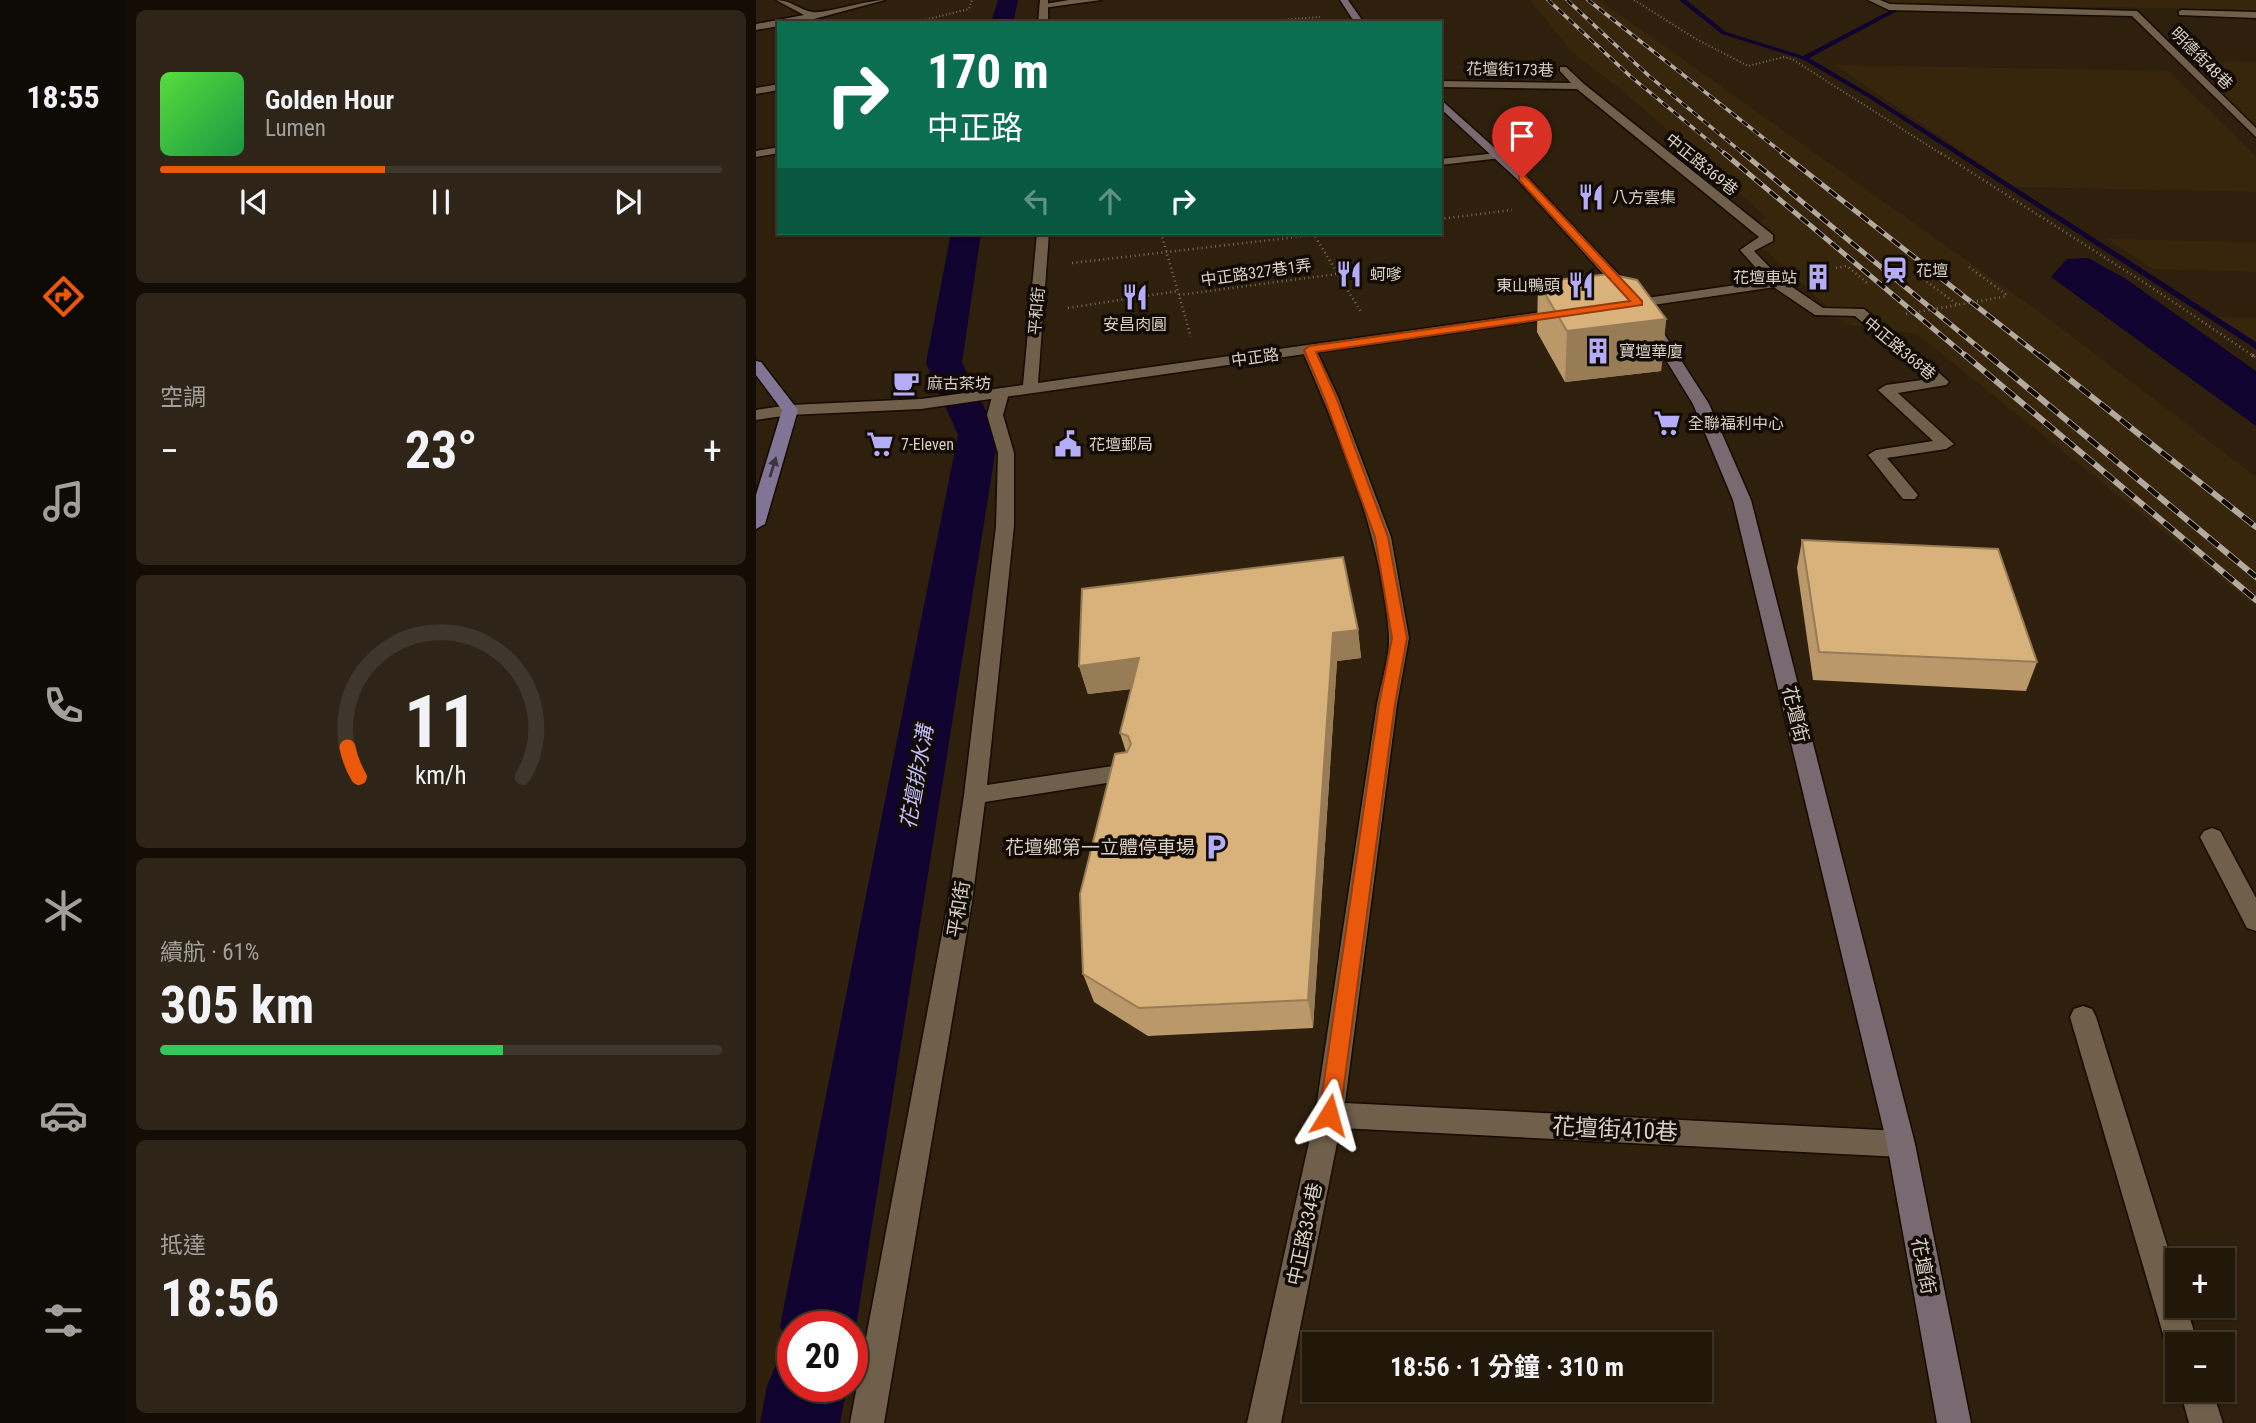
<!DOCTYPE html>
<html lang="zh-TW">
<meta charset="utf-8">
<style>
:root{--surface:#22180a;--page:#2e2518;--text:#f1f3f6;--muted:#a2a09c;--line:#3f372b;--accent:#ea580c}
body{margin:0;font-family:"Roboto Condensed","Noto Sans TC",sans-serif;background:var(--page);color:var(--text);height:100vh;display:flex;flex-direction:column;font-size:26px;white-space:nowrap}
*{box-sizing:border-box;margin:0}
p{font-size:23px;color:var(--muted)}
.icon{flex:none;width:38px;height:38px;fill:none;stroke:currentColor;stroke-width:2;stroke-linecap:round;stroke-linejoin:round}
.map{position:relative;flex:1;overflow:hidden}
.panel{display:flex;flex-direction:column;gap:10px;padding:10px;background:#130d06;width:630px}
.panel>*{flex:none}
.guide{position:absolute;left:21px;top:21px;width:665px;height:214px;border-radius:0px;box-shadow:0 2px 5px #0004,0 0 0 2px var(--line);background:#0b6e4f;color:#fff;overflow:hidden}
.buttons{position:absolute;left:1409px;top:1248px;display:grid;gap:14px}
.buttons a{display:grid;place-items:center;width:70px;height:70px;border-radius:0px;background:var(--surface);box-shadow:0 2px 5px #0004,0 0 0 2px var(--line);font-size:35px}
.speed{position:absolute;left:21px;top:1311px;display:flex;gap:14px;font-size:35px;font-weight:700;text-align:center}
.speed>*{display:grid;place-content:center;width:91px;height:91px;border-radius:50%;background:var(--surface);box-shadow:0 2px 5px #0004,0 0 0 2px var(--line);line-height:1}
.speed .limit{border:10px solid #d22;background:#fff;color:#111}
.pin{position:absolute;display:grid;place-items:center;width:60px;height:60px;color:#fff;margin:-72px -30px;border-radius:50% 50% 50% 0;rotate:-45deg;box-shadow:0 0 7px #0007}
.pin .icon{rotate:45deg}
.me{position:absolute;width:77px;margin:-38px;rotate:8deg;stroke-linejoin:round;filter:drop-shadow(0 0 5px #0008)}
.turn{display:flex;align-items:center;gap:24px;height:147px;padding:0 35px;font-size:32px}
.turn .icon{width:91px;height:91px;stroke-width:2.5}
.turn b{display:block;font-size:49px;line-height:60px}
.lanes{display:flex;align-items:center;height:66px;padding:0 35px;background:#0003;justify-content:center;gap:35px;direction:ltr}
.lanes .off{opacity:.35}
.big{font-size:52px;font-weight:700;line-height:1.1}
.panel .widget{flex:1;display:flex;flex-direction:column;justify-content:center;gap:10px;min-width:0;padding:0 24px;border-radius:10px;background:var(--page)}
.panel .dial{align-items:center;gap:0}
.dial svg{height:182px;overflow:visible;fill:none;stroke:var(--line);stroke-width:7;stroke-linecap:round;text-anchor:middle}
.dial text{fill:var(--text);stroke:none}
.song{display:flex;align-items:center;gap:21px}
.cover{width:84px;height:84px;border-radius:10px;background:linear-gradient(135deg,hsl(110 70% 55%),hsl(140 70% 35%))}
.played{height:7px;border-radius:4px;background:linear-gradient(90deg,var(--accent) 40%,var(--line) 40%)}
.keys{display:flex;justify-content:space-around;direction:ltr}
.heat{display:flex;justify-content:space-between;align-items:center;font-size:38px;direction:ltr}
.charge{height:10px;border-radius:5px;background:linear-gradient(90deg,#34c759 61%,var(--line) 0)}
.trip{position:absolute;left:546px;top:1332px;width:410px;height:70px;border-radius:0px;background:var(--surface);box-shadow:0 2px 5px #0004,0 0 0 2px var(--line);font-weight:700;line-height:70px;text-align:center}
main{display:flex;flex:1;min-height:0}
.menu{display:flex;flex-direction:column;width:126px;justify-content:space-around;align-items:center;background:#0e0a04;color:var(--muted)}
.menu .icon{width:49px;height:49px}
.menu .selected{color:var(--accent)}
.menu b{font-size:32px;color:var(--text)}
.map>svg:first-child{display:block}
.built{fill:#38260c}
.water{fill:#10032f}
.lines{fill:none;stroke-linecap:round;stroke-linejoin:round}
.stream{fill:#10032f;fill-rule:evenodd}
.canal{fill:#10032f;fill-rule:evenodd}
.lane-casing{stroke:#160900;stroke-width:3}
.street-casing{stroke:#160900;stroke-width:3}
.secondary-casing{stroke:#160900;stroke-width:3}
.primary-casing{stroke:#160900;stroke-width:3}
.path-far2{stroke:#796d5d;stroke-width:2;stroke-dasharray:1 2.5;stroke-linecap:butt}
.path-far1{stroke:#796d5d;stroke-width:2.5;stroke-dasharray:1 3.5;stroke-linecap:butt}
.path{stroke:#796d5d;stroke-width:3.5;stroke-dasharray:2 4.5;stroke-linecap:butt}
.lane{fill:#70604b;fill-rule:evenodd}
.street{fill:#70604b;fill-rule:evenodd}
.secondary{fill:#786a70;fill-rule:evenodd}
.primary{fill:#807595;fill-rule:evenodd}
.rail-far2-casing{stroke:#b4a99d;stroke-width:3.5}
.rail-far1-casing{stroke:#b4a99d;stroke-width:5}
.rail-casing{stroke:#b4a99d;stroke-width:6}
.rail-far2{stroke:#110b04;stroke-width:2.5;stroke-dasharray:7;stroke-linecap:butt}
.rail-far1{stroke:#110b04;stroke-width:3.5;stroke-dasharray:10;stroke-linecap:butt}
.rail{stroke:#110b04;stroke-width:4.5;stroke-dasharray:13;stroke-linecap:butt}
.path-bridge{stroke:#796d5d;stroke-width:2.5;stroke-dasharray:1 3.5;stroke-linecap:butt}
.wall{fill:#ba986a}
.shaded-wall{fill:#977c56}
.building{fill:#d8b17b;stroke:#977c56;stroke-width:2}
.oneway{fill:#3d353e}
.route{fill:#ea580c;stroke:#983908;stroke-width:2}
.labels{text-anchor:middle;stroke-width:7;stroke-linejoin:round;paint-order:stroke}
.far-street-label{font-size:16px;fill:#d9d0c5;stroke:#110b04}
.far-poi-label{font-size:16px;fill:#d9d0c5;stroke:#110b04;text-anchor:start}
.street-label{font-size:19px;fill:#d9d0c5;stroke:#110b04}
.poi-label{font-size:19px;fill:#d9d0c5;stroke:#110b04;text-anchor:end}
.water-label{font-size:21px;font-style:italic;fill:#c4bdff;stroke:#110b04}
.near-street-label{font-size:23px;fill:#d9d0c5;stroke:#110b04}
</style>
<main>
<nav class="menu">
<b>18:55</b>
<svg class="icon selected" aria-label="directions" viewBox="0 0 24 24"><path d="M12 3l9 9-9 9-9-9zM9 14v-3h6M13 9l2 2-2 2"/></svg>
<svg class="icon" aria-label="music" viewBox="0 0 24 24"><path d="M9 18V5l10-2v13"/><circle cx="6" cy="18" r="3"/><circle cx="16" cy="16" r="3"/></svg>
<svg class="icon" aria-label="phone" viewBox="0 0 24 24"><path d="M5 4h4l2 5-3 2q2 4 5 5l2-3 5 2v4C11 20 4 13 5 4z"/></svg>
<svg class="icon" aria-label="climate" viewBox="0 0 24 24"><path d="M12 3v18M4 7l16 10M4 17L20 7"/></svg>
<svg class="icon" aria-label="car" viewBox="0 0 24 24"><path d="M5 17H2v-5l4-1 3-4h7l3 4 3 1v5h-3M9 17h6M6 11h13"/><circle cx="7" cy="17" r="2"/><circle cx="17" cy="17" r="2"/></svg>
<svg class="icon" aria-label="filters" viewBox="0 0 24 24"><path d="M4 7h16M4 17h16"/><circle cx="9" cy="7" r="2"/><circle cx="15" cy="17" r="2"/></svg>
</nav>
<section class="panel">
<div class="widget">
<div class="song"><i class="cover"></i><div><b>Golden Hour</b><p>Lumen</p></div></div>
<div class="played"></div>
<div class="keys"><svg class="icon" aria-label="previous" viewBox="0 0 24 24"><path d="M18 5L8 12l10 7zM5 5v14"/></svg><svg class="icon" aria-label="pause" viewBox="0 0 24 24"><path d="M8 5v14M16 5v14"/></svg><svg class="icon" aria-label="next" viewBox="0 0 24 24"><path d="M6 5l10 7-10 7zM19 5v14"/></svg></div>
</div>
<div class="widget"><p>空調</p>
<div class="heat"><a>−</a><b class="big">23°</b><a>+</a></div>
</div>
<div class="widget dial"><svg viewBox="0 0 100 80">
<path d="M14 69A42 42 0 1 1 86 69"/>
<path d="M14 69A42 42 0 0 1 9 56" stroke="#ea580c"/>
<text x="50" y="56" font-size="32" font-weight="700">11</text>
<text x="50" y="72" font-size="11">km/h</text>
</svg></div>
<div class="widget"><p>續航 · 61%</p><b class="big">305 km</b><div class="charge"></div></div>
<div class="widget"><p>抵達</p><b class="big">18:56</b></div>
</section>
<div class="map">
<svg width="1500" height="1423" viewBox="0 0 1500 1423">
<rect width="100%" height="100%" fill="#2e200d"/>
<!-- built -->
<g class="built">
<polygon points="774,0 843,0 1293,319 1500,477 1500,606 1161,334 1090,324 996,238 1009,216 867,91 817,53"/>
<polygon points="1123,0 1500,0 1500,10 1128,3"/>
<polygon points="1430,60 1500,62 1500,130"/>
<polygon points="1079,65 1413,71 1500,157 1500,192 1258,187"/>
<polygon points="1351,239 1500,242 1500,272 1397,269"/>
<polygon points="1457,317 1500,318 1500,345"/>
</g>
<!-- water -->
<polygon class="water" points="1332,258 1370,279 1500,371 1500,426 1295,277 1311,259"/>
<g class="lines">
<!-- stream -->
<polygon class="stream" points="923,0 930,0 970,32 1047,56 1139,8 1143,8 1143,10 1053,58 1117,96 1500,342 1500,349 1113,98 1046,59 966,34"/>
<!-- canal -->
<g class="canal">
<polygon points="242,0 262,0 257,23 235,23"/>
<polygon points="195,233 225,233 206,363 242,435 100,1326 96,1336 96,1326 37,1326 37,1386 91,1386 84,1423 4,1423 11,1386 23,1358 35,1353 24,1326 202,435 170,363"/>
</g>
<!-- lane casing -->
<g class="lane-casing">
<g id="lane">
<path d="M20,0C35,0 43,10 57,12C69,14 110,0 129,0L58,19L23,23V26L0,30V24L48,15Z"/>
<polygon points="313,0 345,0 287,8 283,5"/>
<polygon points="1112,0 1124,0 1134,4 1381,11 1500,128 1500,137 1376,16 1133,10"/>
<polygon points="1426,10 1500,12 1500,18 1423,15 1423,11"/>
<polygon points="804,67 810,67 828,84 1017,235 1017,241 998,251 1026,280 1067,308 1108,309 1190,379 1193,382 1190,385 1142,393 1198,444 1190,449 1131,458 1162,495 1159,499 1147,499 1112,455 1120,450 1177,441 1122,390 1130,385 1173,379 1099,316 1059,315 1016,286 984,250 1003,237 821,89 684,87 684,81 815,83 804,71"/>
<polygon points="23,84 23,90 0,94 0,88"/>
<polygon points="23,147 23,153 0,157 0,151"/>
<polygon points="741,153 745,154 745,158 684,165 684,159"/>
<path d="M553,346L560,350L582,397L635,537L653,638L641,704L589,1103L1145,1131L1155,1135L1159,1144L1155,1153L1145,1157L584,1128L525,1423H491L559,1115L621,704C625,683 634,657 633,636C626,537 585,440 546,350Z"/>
<polygon points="245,388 253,393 247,415 258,453 258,526 231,785 370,764 378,766 381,772 378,778 370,780 229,802 216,902 128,1423 94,1423 192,902 208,795 240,526 242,453 231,415 237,393"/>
<polygon points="1456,828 1464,831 1500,898 1500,931 1491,928 1444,837 1448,831"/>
<polygon points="1327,1006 1336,1009 1340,1017 1421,1277 1421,1306 1430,1306 1442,1344 1421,1344 1421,1358 1415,1355 1410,1344 1314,1017 1318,1009"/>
<polygon points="1424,1390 1456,1390 1467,1423 1433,1423"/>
</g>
</g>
<!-- street casing -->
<g class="street-casing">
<g id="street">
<polygon points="284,0 292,0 292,23 282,23"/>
<polygon points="281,233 293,233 282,383 807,309 814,313 807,317 165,409 34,415 0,420 0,410 34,405 165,399 267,385"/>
<polygon points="1021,279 1028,283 1026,286 870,309 863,305 870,301"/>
</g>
</g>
<!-- secondary casing -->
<g class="secondary-casing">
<g id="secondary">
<polygon points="584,0 592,0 608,23 599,23"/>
<polygon points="684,99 770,176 879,292 879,298 869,298 762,180 684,108"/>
<polygon points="893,317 900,321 953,404 995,500 1159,1144 1215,1423 1181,1423 1131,1144 977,500 937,404 886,321"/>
</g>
</g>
<!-- primary casing -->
<g class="primary-casing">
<polygon id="primary" points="0,361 5,362 42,410 9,524 0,529 0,495 26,410 0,375"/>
</g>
<!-- path-far2 -->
<g class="path-far2">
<polyline points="878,0 940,39 992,66 1028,57 1036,59 1187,155"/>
<polyline points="156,23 213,9 216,0"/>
<polyline points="483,23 564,17"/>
</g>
<!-- path-far1 -->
<g class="path-far1">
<polyline points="1185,153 1392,285 1499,357"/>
<polyline points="684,219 756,210"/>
<polyline points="405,233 435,337"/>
<polyline points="557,233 605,312"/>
<polyline points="316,263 575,233"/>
<polyline points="1213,267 1252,296"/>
<polyline points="1080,268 1091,266 1111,283"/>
<polyline points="1167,279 1202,305"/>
<polyline points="423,295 581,274"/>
<polyline points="312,308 422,291"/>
</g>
<!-- path -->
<polyline class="path" points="1496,355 1500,358"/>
<!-- lane -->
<use href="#lane" class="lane"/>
<!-- street -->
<use href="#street" class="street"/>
<!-- secondary -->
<use href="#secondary" class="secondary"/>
<!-- primary -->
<use href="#primary" class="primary"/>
<!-- rail-far2 casing -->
<g class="rail-far2-casing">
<g id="rail-far2">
<polyline points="792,0 874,76 970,155"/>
<polyline points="811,0 893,76 989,155"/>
<polyline points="832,0 1029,155"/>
</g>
</g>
<!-- rail-far1 casing -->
<g class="rail-far1-casing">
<g id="rail-far1">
<polyline points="968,153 1211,357"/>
<polyline points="987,153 1234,357"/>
<polyline points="1026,153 1285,357"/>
</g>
</g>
<!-- rail casing -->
<g class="rail-casing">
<g id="rail">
<polyline points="1209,355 1500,600"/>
<polyline points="1232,355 1500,577"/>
<polyline points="1283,355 1500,527"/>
</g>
</g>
<!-- rail-far2 -->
<use href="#rail-far2" class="rail-far2"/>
<!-- rail-far1 -->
<use href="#rail-far1" class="rail-far1"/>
<!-- rail -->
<use href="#rail" class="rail"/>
<!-- path-bridge -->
<polyline class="path-bridge" points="1150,314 1252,296"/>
</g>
<!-- wall -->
<g class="wall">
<polygon points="782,282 910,319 905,371 809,382 781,332"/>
<polygon points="1046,540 1281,662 1270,691 1057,680 1041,568"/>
<polygon points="602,630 605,658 581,661 557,1028 392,1036 338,1002 327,974 370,752 364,733 376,689 332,694 323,666"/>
</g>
<!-- shaded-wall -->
<g class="shaded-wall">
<polygon points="910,319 905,371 809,382 811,331"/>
<polygon points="602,630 605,658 581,661 557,1028 552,1000 577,633"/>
<polygon points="383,658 391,687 332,694 323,666"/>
</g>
<!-- building -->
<g class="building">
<polygon points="853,274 881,280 910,319 811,331 782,282"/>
<polygon points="1046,540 1242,549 1281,662 1063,652"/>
<polygon points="587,557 602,630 577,633 552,1000 383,1008 327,974 324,894 359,754 371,752 375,744 372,736 364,733 383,658 323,666 326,589"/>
</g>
<!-- one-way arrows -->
<defs><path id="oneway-solid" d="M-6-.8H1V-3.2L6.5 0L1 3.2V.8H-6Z" transform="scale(1.75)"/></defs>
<use class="oneway" href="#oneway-solid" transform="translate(17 467) rotate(-73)"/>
<!-- route -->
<polygon class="route" points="763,176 769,176 886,301 886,305 560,352 580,397 632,537 651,638 639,704 584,1115 581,1122 573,1125 566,1122 563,1115 623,704 636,638 619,537 568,397 548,350 553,346 874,301 763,180"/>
<!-- icons -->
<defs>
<g id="restaurant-bare" transform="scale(2.1)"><path d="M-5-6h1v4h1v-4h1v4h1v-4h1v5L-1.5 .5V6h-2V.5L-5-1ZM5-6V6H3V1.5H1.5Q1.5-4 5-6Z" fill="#b5acf8" stroke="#110b04" stroke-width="2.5" paint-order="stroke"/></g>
<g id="station-bare" transform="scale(2.1)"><path d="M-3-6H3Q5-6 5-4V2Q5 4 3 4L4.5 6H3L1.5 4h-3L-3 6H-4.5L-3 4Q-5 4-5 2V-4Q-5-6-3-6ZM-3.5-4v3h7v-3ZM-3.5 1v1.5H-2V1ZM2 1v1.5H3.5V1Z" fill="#b5acf8" stroke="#110b04" stroke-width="2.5" paint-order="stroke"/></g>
<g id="building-bare" transform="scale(2.1)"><path d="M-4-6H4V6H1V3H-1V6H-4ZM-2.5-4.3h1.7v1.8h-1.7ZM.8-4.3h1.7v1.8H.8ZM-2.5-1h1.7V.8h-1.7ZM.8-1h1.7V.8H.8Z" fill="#b5acf8" stroke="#110b04" stroke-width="2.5" paint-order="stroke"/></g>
<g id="cafe-bare" transform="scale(2.1)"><path d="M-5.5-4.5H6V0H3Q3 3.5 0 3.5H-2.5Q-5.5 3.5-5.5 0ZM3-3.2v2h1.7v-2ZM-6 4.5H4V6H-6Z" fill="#b5acf8" stroke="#110b04" stroke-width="2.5" paint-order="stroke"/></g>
<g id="supermarket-bare" transform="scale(2.1)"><path d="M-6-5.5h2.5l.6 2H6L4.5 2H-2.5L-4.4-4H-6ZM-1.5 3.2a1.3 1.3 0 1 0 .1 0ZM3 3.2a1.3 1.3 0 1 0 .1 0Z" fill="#b5acf8" stroke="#110b04" stroke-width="2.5" paint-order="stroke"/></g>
<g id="civic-bare" transform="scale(2.1)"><path d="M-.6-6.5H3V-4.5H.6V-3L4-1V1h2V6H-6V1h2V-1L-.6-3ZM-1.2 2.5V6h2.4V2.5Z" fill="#b5acf8" stroke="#110b04" stroke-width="2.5" paint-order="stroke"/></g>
<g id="parking-bare" transform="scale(2.1)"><path d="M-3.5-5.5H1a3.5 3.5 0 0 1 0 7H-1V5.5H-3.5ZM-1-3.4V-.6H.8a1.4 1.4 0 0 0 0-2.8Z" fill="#b5acf8" stroke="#110b04" stroke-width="2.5" paint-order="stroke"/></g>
</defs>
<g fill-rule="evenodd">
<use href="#restaurant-bare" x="835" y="197"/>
<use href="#station-bare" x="1139" y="270"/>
<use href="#restaurant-bare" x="593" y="274"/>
<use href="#building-bare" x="1062" y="277"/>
<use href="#restaurant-bare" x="825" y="285"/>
<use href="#restaurant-bare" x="379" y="297"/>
<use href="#building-bare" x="842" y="351"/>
<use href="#cafe-bare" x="150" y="383"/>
<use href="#supermarket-bare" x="911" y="423"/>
<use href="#supermarket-bare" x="124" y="444"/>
<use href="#civic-bare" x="312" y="444"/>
<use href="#parking-bare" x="460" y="847"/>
</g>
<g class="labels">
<!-- far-street labels -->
<g class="far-street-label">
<text transform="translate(1446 58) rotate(45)" y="6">明德街48巷</text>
<text transform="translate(754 69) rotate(1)" y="6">花壇街173巷</text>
<text transform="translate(946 164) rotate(39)" y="6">中正路369巷</text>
<text transform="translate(500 272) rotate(-8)" y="6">中正路327巷1弄</text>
<text transform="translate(280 311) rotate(-85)" y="6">平和街</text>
<text transform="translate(1144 348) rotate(40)" y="6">中正路368巷</text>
<text transform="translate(499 357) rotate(-8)" y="6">中正路</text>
</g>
<!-- far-poi labels -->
<g class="far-poi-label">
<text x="856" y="203">八方雲集</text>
<text x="1160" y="276">花壇</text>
<text x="614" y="280">蚵嗲</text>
<text x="1041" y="283" text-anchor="end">花壇車站</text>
<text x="804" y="291" text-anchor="end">東山鴨頭</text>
<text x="379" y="330" text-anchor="middle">安昌肉圓</text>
<text x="863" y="357">寶壇華廈</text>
<text x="171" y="389">麻古茶坊</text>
<text x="932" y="429">全聯福利中心</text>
<text x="145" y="450">7-Eleven</text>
<text x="333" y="450">花壇郵局</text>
</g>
<!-- street labels -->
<g class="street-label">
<text transform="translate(1040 714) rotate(76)" y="7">花壇街</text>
<text transform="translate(202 909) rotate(-81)" y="7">平和街</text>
<text transform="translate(548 1234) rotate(-78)" y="7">中正路334巷</text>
<text transform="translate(1168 1266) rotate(79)" y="7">花壇街</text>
</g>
<!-- poi labels -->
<g class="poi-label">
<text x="439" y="854">花壇鄉第一立體停車場</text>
</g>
<!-- water labels -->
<g class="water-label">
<text transform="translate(161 777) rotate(-80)" y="7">花壇排水溝</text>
</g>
<!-- near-street labels -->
<g class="near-street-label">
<text transform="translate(859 1129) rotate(3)" y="8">花壇街410巷</text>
</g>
</g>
</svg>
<div class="buttons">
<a>+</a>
<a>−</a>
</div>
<div class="speed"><div class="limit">20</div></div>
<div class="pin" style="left:766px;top:178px;background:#d93025"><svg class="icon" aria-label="arrive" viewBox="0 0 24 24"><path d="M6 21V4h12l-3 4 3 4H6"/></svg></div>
<svg class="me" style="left:573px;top:1115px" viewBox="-20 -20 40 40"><path d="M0-17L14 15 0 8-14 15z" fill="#ea580c" stroke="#fff" stroke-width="4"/></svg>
<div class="trip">18:56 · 1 分鐘 · 310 m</div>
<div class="guide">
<div class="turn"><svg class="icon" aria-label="right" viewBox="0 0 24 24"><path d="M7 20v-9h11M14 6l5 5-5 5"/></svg><div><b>170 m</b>中正路</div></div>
<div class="lanes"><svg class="icon off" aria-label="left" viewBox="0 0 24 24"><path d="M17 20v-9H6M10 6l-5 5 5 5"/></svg><svg class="icon off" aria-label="ahead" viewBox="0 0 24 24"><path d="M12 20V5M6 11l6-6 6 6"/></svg><svg class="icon" aria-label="right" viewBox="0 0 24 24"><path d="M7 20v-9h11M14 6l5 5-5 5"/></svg></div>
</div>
</div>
</main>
